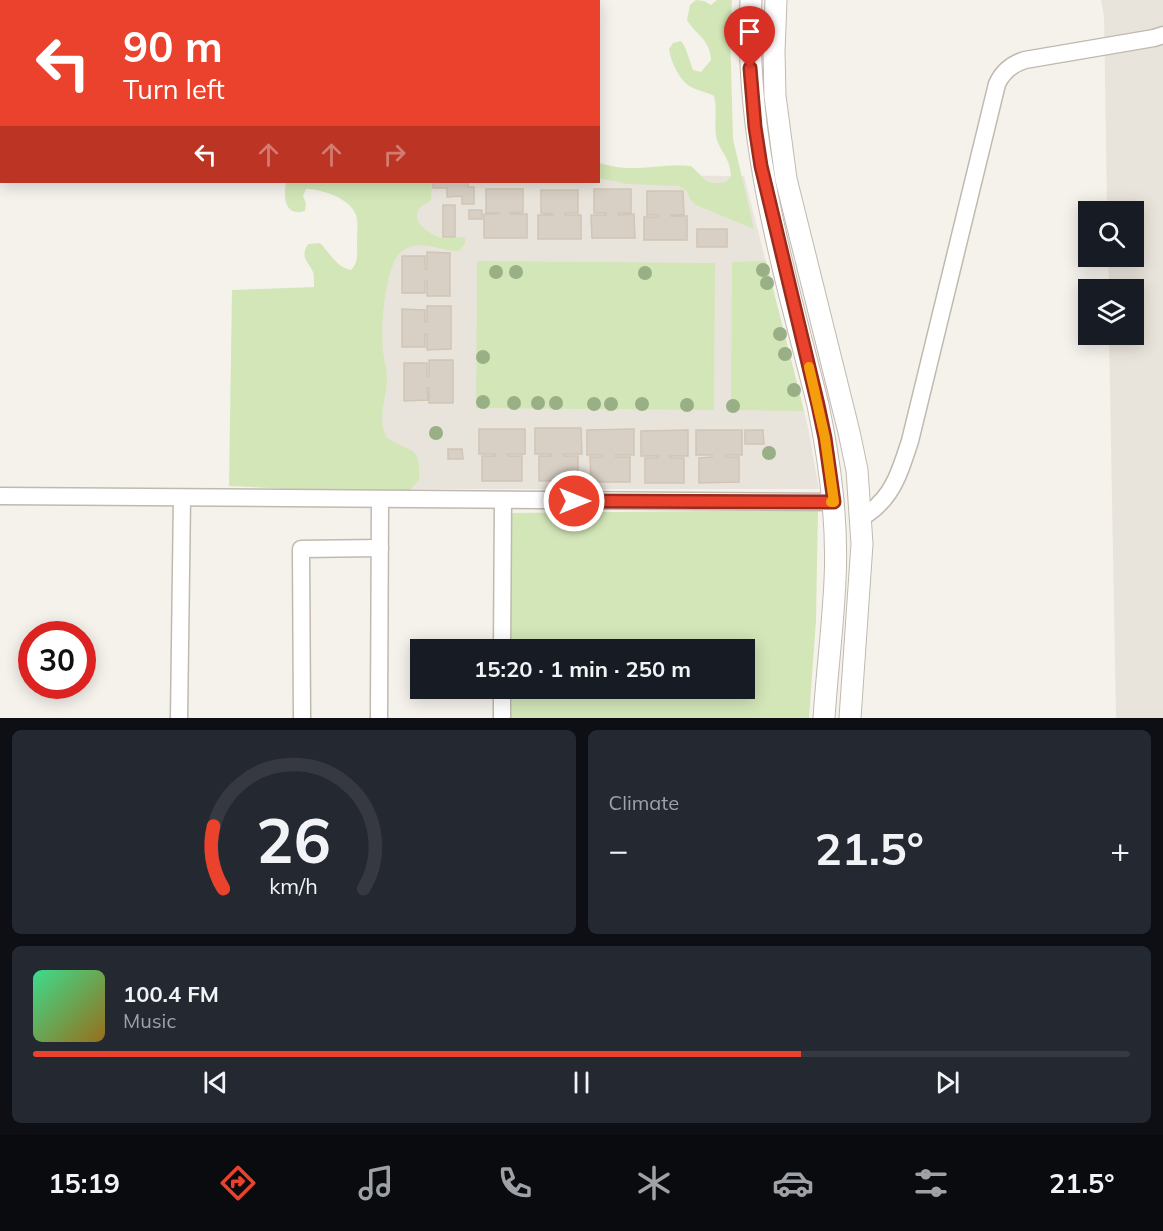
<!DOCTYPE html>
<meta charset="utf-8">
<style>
:root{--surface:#171b24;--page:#242831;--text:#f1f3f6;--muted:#9ea1a6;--line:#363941;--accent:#eb422d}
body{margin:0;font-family:Mulish,sans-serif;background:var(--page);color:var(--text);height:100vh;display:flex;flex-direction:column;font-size:22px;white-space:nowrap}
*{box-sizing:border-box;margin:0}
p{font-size:20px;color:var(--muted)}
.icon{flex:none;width:33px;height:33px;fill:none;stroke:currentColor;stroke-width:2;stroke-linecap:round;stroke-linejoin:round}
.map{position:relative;height:718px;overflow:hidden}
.details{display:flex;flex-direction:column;gap:12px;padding:12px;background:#0d0f14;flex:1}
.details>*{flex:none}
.banner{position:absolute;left:0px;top:0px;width:600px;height:183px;box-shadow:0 3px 15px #0003;background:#eb422d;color:#fff;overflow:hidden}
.fabs{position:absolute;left:1078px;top:201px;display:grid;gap:12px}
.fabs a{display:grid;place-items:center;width:66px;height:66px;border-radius:0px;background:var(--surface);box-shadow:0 3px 15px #0003;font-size:30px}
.speed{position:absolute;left:18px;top:621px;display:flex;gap:12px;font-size:30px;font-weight:700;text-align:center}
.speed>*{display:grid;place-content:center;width:78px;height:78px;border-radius:50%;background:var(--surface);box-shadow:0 3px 15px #0003;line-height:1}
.speed .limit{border:9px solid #d22;background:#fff;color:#111}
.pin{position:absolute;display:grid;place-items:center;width:51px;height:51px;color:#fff;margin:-62px -26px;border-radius:50% 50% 50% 0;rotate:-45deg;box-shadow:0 0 6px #0007}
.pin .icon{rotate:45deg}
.me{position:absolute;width:66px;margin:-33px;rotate:90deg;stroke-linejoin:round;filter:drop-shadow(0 0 4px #0008)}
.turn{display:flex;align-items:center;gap:21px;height:126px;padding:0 24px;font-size:27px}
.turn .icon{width:78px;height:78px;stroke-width:2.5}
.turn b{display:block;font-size:42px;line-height:51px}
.lanes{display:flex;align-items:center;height:57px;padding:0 24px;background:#0003;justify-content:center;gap:30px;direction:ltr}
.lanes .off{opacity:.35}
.big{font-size:45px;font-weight:700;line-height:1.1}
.details .card{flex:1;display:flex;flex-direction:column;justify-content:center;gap:9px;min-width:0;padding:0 21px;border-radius:9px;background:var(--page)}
.details .dial{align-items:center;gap:0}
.dial svg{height:156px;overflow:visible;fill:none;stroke:var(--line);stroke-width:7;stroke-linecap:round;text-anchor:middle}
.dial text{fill:var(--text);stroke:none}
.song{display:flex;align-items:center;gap:18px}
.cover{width:72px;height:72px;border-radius:9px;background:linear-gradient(135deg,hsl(150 70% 55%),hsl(40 70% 35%))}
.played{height:6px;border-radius:3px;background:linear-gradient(90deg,var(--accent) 70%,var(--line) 70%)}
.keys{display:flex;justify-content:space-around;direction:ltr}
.heat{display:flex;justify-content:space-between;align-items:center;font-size:33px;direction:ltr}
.details .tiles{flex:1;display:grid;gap:12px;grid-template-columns:1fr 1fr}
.card:last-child{grid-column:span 2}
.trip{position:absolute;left:410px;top:639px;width:345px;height:60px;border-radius:0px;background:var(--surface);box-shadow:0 3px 15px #0003;font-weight:700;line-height:60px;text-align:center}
.tab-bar{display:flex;height:96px;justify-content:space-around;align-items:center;background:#090b0e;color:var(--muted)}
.tab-bar .icon{width:42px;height:42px}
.tab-bar .on{color:var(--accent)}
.tab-bar b{font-size:27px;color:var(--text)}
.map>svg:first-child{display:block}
.residential{fill:#e9e4db}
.green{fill:#d3e6b8}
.building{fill:#d9d0c5;stroke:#d0c5b6;stroke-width:1.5}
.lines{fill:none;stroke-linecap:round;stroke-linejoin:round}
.minor-casing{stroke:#c0b9af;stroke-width:19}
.tertiary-casing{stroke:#c0b9af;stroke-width:23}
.minor{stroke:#fff;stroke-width:16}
.tertiary{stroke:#fff;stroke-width:21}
.tree{fill:#99af85}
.route-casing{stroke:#992b1d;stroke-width:15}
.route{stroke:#eb422d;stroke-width:10}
.slow{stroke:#f59e0b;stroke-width:10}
</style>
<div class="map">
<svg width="1163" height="718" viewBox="0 0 1163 718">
<rect width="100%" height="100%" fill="#f5f2ec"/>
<!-- residential -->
<g class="residential">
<polygon points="1101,0 1163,0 1163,718 1116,718 1109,335 1134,334 1134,290 1109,289 1108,257 1134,256 1134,212 1107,211 1104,16"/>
<polygon points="599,175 744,176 808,427 819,489 372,489 380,182 598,182"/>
</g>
<!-- green -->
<g class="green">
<path d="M696,0L704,1L711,5L717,0H732L730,30L733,139L754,229L696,205L690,199L687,191L678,186L627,184L599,178V163C608,165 618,168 627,168C649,169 670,163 691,166C705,178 704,186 726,182L731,176C730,158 722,154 717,140C713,125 718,110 714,96C707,92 698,91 691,87C679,80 671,62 669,49L673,43L681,41L685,47L693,70L701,72L711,60C710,39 696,35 687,20L690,5Z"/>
<path d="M286,182H432L431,200C428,202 423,205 420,208C408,222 432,235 442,238C450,240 458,235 465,238V244L459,251C439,251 418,238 401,252C385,265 380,331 383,351C384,360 387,369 387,379C387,398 376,420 387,438C410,453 421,444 419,480L409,491L355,492L229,486L232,290L314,287C314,283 314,275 313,272C307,260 300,257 308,244L320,243C330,253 336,267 351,270C359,262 357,253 357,243C357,235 358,226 357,219C354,199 322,189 306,189L303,196L306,203L305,211C285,217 283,198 286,182Z"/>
<polygon points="477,261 715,263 714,410 476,408"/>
<polygon points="766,261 804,411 731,410 732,262"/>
<polygon points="818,510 816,620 809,718 508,718 508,689 744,688 744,650 508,649 508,513"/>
</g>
<!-- building -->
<g class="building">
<polygon points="433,182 468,182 468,187 474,187 474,204 462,204 462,196 447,197 447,188 433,188"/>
<polygon points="486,189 523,189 523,212 510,213 510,214 527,214 527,238 484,238 484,214 498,214 499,213 486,213"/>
<polygon points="594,189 631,189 631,213 618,213 618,215 634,214 635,238 592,238 591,215 606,215 606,213 594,213"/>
<polygon points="541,190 578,190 578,213 565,213 565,215 581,215 581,239 538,239 538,215 553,215 553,214 541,213"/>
<polygon points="647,191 683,191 684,215 671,215 671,216 687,216 687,240 644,240 644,217 659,217 659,215 647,215"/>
<rect x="443" y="205" width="12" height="32"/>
<rect x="469" y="210" width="13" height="9"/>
<rect x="697" y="229" width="30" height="18"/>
<polygon points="427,252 450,253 450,296 427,296 427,281 425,281 425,293 402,293 402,256 425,256 425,269 427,269"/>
<polygon points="427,306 451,306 451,349 427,350 427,334 425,334 425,347 402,347 402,309 425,310 425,322 427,322"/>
<polygon points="429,360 453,360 453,403 429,403 429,388 427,388 428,400 404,401 404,363 427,363 427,376 429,376"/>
<polygon points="535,428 581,428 582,454 564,454 564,456 578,456 578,481 539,481 539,456 551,456 551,454 535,454"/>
<polygon points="479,429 525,429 525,454 508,454 508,456 522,456 522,481 482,481 482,456 495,456 495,454 479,454"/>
<polygon points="634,429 634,455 616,455 616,457 630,457 630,482 591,482 590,457 603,457 603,455 587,455 587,430"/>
<polygon points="688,430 688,456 670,456 670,458 684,458 684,483 645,483 645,458 658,458 658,456 641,456 641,431"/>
<polygon points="696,430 742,430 742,455 725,455 725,457 739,457 739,482 699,483 699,458 712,457 712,455 696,455"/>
<polygon points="745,430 763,430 764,444 745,444"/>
<polygon points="448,449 462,449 463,459 448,459"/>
</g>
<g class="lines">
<!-- minor casing -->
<g class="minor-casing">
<g id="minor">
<polyline points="0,496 834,502"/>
<path d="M860,519C867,514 874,510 879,504C896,488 903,462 910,441L997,84C1003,71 1012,64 1025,60L1154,38L1163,35"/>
<polyline points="502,650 503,501"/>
<polyline points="179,718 182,498"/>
<polyline points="302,718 301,549 380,548"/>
<polyline points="379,718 380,500"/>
<polyline points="502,718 502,688"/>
</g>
</g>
<!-- tertiary casing -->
<g class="tertiary-casing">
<g id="tertiary">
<path d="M751,0C744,139 784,271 818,405C830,463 838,520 835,580C833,626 827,672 824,718"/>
<polyline points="776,0 774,52 775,96 786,179 849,432 857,470 862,544 850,718"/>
</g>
</g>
<!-- minor -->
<use href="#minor" class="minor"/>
<!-- tertiary -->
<use href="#tertiary" class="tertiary"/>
</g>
<!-- trees -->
<g class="tree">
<circle cx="763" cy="270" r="7"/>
<circle cx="496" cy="272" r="7"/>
<circle cx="516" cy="272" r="7"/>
<circle cx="645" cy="273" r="7"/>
<circle cx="767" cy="283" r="7"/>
<circle cx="780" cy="334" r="7"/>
<circle cx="785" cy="354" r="7"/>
<circle cx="483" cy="357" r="7"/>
<circle cx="794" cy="390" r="7"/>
<circle cx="483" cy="402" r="7"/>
<circle cx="514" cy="403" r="7"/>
<circle cx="538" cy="403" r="7"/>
<circle cx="556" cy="403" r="7"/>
<circle cx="594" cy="404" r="7"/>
<circle cx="611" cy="404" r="7"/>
<circle cx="642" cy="404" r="7"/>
<circle cx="687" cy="405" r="7"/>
<circle cx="733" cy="406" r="7"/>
<circle cx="436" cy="433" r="7"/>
<circle cx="769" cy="453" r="7"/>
</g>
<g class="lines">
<!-- route casing -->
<g class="route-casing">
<polyline id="route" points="574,501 834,502 825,438 818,405 761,166 755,127 750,68"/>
</g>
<!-- route -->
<use href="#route" class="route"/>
<!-- slow -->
<polyline class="slow" points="809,367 825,438 834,502 831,502"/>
</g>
</svg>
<div class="fabs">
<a><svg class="icon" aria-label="search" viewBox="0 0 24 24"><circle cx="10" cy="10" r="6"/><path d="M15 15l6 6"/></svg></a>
<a><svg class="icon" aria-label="layers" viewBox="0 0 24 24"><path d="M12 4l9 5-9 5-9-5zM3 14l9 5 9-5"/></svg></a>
</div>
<div class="speed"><div class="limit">30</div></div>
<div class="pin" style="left:750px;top:68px;background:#d93025"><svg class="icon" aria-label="arrive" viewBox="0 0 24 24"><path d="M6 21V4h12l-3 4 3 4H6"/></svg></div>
<svg class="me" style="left:574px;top:501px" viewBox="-20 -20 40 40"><circle r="17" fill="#eb422d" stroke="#fff" stroke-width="3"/><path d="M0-11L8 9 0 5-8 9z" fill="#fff"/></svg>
<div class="trip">15:20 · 1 min · 250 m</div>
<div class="banner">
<div class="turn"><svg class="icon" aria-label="left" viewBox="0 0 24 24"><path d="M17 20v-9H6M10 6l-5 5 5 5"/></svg><div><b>90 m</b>Turn left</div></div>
<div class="lanes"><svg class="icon" aria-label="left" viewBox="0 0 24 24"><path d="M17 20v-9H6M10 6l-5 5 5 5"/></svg><svg class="icon off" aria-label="ahead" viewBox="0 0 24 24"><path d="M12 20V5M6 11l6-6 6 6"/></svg><svg class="icon off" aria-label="ahead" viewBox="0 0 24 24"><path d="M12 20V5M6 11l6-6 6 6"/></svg><svg class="icon off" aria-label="right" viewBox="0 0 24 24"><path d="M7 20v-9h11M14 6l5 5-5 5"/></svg></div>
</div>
</div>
<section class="details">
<div class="tiles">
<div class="card dial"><svg viewBox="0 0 100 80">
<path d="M14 69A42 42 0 1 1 86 69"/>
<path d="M14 69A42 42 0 0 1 9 37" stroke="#eb422d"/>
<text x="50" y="56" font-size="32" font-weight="700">26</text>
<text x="50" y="72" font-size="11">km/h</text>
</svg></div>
<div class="card"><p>Climate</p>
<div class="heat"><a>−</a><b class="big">21.5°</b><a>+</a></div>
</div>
<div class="card">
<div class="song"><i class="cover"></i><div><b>100.4 FM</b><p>Music</p></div></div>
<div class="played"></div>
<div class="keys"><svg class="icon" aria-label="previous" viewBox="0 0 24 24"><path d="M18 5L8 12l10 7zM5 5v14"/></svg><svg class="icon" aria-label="pause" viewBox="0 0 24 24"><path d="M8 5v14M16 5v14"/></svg><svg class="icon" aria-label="next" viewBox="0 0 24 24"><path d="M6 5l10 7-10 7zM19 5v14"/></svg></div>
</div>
</div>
</section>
<nav class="tab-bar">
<b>15:19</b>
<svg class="icon on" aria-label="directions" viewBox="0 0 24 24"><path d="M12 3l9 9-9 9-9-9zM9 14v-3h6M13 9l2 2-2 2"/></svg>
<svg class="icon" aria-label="music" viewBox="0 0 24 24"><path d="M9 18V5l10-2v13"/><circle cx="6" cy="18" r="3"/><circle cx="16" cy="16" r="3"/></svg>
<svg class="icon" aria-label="phone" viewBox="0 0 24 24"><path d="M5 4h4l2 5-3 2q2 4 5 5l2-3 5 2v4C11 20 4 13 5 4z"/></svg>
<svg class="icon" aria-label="climate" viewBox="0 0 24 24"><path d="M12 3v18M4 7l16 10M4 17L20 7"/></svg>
<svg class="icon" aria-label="car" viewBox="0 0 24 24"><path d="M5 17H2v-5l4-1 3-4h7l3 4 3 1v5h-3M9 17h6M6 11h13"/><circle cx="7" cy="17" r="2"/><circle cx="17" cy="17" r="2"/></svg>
<svg class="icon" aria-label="filters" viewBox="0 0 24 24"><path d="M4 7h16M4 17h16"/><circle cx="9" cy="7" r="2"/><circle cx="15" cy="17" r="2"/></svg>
<b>21.5°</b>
</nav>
